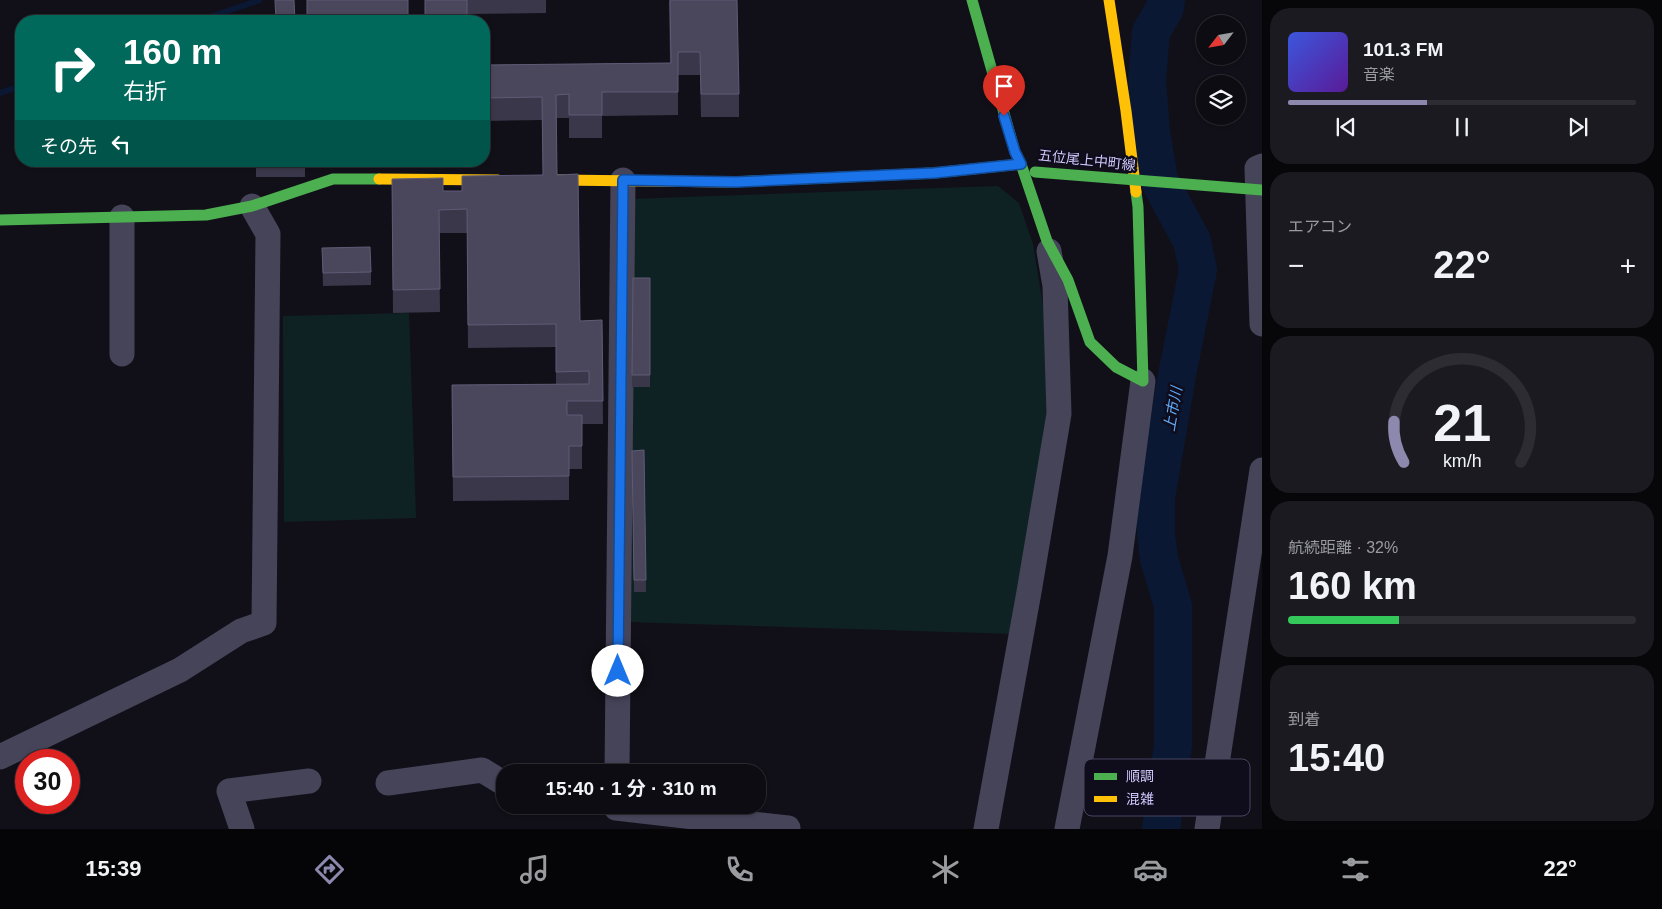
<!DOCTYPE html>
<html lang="ja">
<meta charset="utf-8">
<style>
:root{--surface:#0d0c12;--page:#1b1a20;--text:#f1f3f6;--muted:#9a9b9f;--line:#2d2c32;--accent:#8d88ad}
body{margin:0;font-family:Helvetica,"Noto Sans JP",sans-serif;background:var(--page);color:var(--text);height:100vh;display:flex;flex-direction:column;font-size:19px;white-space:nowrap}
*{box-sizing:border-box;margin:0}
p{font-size:16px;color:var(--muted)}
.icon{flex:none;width:28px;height:28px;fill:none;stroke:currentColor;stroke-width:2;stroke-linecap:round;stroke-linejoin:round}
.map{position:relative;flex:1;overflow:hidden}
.drawer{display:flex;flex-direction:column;gap:8px;padding:8px;background:#07070a;width:400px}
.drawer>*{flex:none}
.top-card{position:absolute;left:15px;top:15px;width:475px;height:152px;border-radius:20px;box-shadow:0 1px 4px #0004,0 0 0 1px var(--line);background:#00695c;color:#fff;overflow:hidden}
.needle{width:32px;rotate:239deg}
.fabs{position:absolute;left:1196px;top:15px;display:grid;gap:10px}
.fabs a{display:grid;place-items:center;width:50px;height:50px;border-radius:50%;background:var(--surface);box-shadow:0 1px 4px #0004,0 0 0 1px var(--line);font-size:25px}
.speed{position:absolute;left:15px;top:749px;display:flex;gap:10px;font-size:25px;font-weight:700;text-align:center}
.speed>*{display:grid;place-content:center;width:65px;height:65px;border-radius:50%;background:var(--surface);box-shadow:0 1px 4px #0004,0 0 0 1px var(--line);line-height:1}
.speed .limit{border:8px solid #d22;background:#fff;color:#111}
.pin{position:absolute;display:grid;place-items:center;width:42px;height:42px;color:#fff;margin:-51px -21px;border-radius:50% 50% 50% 0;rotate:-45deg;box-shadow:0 0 5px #0007}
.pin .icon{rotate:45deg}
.me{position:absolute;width:55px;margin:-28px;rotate:0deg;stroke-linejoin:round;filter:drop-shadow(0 0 4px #0008)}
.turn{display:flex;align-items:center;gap:18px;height:105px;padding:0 25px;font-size:22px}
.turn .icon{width:65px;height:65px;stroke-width:2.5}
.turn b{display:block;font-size:35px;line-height:42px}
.then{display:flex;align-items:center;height:48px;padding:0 25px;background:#0003;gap:10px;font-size:19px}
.big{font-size:38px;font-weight:700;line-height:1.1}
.drawer .widget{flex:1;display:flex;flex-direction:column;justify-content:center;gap:8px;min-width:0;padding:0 18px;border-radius:20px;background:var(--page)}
.drawer .dial{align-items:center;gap:0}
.dial svg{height:130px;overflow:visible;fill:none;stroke:var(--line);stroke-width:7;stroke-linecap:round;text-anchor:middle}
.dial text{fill:var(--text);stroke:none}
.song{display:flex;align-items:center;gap:15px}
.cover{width:60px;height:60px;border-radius:8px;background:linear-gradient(135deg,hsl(230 70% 55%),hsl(270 70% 35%))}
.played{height:5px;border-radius:2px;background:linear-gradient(90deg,var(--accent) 40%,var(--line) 40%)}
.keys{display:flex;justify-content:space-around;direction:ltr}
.heat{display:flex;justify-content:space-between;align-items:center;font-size:28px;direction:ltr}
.charge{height:8px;border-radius:4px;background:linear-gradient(90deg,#34c759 32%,var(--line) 0)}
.trip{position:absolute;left:496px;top:764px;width:270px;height:50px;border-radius:20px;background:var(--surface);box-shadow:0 1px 4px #0004,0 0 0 1px var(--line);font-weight:700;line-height:50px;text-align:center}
.menu{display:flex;height:80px;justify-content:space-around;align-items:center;background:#050507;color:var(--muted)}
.menu .icon{width:35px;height:35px}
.menu .selected{color:var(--accent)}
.menu b{font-size:22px;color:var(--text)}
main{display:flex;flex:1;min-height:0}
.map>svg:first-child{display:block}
.green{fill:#0f2223}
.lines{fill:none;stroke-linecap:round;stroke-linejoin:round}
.stream{stroke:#0b1833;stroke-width:6}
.river{stroke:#0b1833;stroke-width:38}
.street{stroke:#464459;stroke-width:25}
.fast{stroke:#4caf50;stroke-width:11}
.slow{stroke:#ffc107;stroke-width:11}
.fast-bridge{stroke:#4caf50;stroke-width:11}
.wall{fill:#3a374a}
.building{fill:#4a475d;stroke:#5f5b76}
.route-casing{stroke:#114b97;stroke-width:12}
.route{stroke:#1a73e8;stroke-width:9}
.labels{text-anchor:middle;stroke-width:5;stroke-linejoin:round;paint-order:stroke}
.street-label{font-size:14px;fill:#d0c9fd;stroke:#0f0c1c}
.water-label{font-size:15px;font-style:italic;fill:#5baaf9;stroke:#0f0c1c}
.key{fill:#0f0c1c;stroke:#494560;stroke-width:1}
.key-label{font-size:14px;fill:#d0c9fd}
</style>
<main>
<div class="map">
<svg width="1262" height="829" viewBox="0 0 1262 829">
<rect width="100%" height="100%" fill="#111018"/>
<!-- green -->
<g class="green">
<polygon points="998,186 1019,203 1033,244 1047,330 1051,406 1015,634 628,622 630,199"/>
<polygon points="409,313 416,518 284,522 283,316"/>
</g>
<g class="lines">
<!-- stream -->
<g class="stream">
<polyline points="198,21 260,0"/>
<polyline points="0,93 21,86"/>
</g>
<!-- river -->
<polyline class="river" points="1161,829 1173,745 1173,606 1159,559 1156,535 1156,498 1177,375 1198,270 1192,241 1159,180 1151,131 1147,80 1151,32 1165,8 1166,0"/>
<!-- street -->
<g class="street">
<polyline points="1262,166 1257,168 1262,324"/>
<polyline points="122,354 122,217"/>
<polyline points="0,757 180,670 241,631 264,623 268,234 252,206"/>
<polyline points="617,772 623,180"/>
<polyline points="388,783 482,770 505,784"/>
<polyline points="616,808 788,828"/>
<polyline points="242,829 229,791 309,781"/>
<polyline points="986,829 1029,592 1059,414 1055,286 1049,251"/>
<polyline points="1067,829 1120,556 1143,381"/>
<polyline points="1207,829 1262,470"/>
</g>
<!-- fast -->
<g class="fast">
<polyline points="972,0 1015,152 1021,164 1047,241 1068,280 1090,342 1116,367 1143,381 1138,207 1136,192"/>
<polyline points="732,182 934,173 1021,164"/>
<polyline points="0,220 206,215 252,206 333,179 379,179"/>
</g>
<!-- slow -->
<g class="slow">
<polyline points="1109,0 1126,111 1136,192"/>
<polyline points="379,179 498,180"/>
<polyline points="557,180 732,182"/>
</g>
<!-- fast-bridge -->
<polyline class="fast-bridge" points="1035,172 1262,190"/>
</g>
<!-- wall -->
<g class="wall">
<polygon points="425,0 546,0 546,13 467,14 467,21 425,21"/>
<polygon points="669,0 739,94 739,117 701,117 700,75 678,75 678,115 602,116 602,138 569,138 569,118 556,118 557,175 580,321 602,320 603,424 582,424 582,469 569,469 569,500 453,501 452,385 556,384 556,347 468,348 467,233 439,233 440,312 393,313 392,179 443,191 462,191 543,175 542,120 484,121 484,65 670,63"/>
<rect x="256" y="161" width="49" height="16"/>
<polygon points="337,161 395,161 395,162 337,163"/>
<polygon points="322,248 371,272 371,285 323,286"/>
<polygon points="633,278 650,278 650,387 632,387"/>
<polygon points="644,450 646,592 634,592 632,451"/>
</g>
<!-- building -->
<g class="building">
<polygon points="275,0 294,0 295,21 276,21"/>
<rect x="307" y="0" width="101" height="21"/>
<rect x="425" y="0" width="42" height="21"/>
<polygon points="670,0 737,0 739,94 701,94 700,52 678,52 678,92 602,92 602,115 569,115 569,94 556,95 557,175 578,174 580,321 602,320 603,401 567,401 567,415 582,415 582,446 569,446 569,476 453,477 452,385 589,384 589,371 556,372 556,324 468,325 467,209 439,210 440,289 393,290 392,179 443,178 443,191 462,191 462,176 543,175 542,97 484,98 484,65 671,63"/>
<polygon points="256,161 305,161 305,165 256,164"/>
<polygon points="370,247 371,272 323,273 322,248"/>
<polygon points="633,278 650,278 650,375 632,375"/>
<polygon points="644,450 646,580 634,580 632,451"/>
</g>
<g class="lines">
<!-- route casing -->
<g class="route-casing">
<polyline id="route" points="618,671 623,180 736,182 934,173 1021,164 1015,152 1004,116"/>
</g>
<!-- route -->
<use href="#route" class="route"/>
</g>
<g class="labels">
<!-- street labels -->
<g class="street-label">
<text transform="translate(1087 160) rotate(6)" y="5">五位尾上中町線</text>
</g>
<!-- water labels -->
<g class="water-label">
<text transform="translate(1173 409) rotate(-80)" y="5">上市川</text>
</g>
</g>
<!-- legend -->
<rect x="1084" y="759" width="166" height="57" rx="8" class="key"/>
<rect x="1094" y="773" width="23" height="7" fill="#4caf50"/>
<rect x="1094" y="796" width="23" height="6" fill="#ffc107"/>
<g class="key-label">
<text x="1126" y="781">順調</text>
<text x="1126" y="804">混雑</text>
</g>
</svg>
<div class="fabs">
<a><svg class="needle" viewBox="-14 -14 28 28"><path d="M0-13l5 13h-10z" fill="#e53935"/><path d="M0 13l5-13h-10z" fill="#9a9b9f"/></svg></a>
<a><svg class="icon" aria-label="layers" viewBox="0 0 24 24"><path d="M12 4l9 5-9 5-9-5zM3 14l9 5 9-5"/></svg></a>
</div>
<div class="speed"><div class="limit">30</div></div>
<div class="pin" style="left:1004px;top:116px;background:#d93025"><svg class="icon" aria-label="arrive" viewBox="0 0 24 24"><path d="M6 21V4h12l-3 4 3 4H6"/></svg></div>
<svg class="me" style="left:618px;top:671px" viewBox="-20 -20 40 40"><circle r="19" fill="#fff"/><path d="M0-13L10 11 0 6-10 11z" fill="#1a73e8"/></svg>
<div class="trip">15:40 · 1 分 · 310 m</div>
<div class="top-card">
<div class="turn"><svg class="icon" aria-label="right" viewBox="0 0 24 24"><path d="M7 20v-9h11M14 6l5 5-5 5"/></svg><div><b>160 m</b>右折</div></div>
<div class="then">その先<svg class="icon" aria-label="left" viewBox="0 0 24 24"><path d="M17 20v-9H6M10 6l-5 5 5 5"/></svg></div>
</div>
</div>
<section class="drawer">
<div class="widget">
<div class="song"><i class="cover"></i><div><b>101.3 FM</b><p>音楽</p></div></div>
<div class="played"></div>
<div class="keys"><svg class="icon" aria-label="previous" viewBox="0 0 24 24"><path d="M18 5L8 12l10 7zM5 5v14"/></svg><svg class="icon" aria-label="pause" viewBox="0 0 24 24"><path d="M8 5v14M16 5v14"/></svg><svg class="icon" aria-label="next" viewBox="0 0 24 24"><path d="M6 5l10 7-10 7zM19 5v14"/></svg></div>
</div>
<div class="widget"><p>エアコン</p>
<div class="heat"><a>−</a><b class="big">22°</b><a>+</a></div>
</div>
<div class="widget dial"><svg viewBox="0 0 100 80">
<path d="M14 69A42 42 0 1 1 86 69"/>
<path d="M14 69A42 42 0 0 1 8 44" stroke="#8d88ad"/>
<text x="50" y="56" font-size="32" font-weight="700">21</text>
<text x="50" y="72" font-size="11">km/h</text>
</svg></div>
<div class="widget"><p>航続距離 · 32%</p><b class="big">160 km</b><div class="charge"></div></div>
<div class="widget"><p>到着</p><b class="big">15:40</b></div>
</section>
</main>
<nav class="menu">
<b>15:39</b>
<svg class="icon selected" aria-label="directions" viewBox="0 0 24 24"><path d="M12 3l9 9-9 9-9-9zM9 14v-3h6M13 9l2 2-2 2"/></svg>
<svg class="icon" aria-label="music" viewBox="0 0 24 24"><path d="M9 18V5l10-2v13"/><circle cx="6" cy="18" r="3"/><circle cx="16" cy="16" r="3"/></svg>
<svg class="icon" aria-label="phone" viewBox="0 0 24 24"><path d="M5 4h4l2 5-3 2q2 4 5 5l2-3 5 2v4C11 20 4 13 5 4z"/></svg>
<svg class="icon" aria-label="climate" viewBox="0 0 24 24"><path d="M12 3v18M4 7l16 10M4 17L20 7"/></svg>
<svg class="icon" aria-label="car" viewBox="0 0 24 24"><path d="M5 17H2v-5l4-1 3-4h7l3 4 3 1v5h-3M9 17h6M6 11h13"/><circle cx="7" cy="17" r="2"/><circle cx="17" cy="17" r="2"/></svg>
<svg class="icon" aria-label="filters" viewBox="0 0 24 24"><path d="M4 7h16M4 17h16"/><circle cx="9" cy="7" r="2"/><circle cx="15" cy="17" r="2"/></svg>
<b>22°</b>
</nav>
